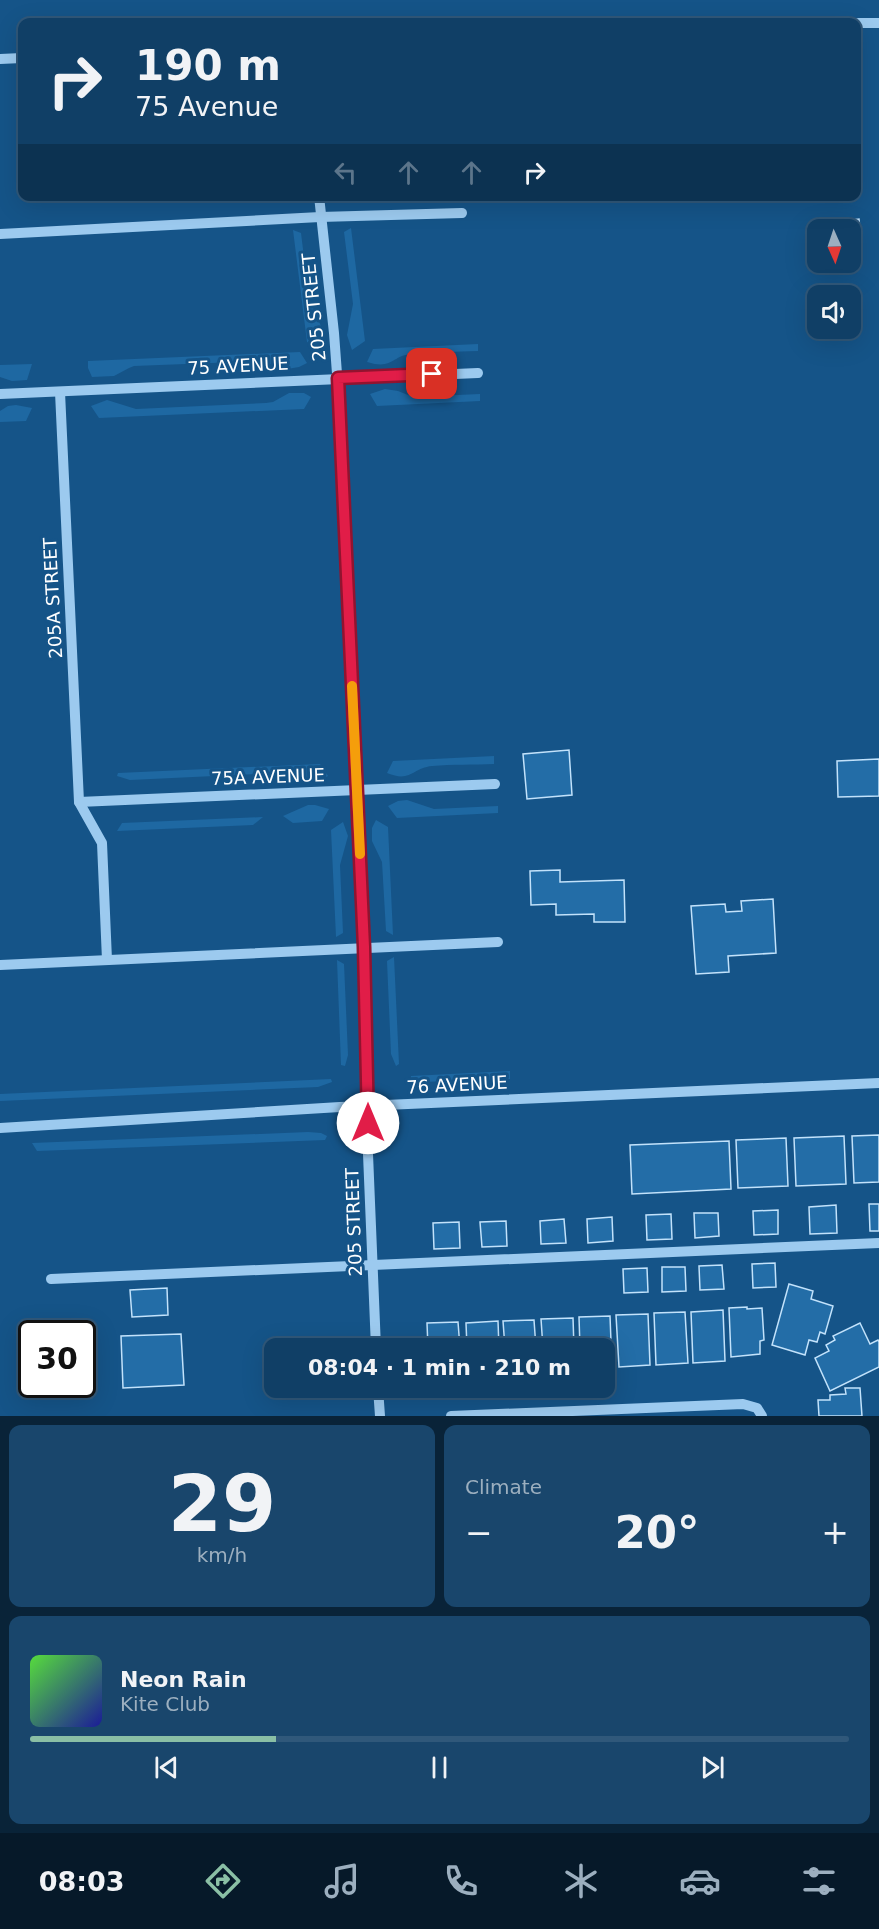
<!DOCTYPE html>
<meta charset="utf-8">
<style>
:root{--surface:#103f66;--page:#19466c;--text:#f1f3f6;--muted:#9cafbf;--line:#30587a;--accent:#8abfa5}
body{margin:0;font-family:"DejaVu Sans",sans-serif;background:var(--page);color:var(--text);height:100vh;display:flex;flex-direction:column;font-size:22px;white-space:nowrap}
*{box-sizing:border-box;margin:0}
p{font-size:20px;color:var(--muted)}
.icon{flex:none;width:33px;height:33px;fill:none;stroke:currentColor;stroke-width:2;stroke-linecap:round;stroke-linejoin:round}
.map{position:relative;height:1416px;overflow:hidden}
.side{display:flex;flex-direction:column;gap:9px;padding:9px;background:#092338;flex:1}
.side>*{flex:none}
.guide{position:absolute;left:18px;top:18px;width:843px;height:183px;border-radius:12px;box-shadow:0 6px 24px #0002,0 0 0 2px var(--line);background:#103f66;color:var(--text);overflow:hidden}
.needle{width:39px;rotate:177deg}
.fabs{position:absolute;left:807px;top:219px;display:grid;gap:12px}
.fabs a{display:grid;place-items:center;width:54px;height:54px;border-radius:12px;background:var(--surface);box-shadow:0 6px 24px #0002,0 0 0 2px var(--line);font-size:30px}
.speed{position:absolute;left:18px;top:1320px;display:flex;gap:12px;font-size:30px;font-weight:700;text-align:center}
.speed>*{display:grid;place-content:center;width:78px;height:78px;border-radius:50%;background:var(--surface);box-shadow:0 6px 24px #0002,0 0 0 2px var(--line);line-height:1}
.speed .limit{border:3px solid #111;border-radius:9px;background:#fff;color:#111}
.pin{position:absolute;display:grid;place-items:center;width:51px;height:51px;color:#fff;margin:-26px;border-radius:12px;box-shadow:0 3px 9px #0006}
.me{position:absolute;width:66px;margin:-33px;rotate:0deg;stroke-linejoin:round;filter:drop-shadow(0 0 4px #0008)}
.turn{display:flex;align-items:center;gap:21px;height:126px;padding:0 18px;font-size:27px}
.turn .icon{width:78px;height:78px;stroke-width:2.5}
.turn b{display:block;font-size:42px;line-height:51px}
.lanes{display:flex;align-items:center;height:57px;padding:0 18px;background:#0003;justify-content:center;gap:30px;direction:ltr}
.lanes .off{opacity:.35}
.big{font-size:45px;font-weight:700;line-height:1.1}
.side .card{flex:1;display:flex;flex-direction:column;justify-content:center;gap:9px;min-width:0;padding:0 21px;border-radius:12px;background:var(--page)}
.side .dial{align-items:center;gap:0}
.dial b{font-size:78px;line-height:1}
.song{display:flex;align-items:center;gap:18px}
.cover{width:72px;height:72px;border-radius:9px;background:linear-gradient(135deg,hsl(110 70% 55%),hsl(240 70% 35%))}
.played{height:6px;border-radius:3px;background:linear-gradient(90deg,var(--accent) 30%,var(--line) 30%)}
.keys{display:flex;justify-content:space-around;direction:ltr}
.heat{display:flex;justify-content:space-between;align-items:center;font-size:33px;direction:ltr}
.side .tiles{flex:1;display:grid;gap:9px;grid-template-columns:1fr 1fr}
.card:last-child{grid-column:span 2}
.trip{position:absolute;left:264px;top:1338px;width:351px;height:60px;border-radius:12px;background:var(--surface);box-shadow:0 6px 24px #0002,0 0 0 2px var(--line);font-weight:700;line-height:60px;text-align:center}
.tab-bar{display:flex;height:96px;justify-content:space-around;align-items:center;background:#061929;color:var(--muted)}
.tab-bar .icon{width:42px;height:42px}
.tab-bar .active{color:var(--accent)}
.tab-bar b{font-size:27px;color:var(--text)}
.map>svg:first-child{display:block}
.green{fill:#1e68a2}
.building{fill:#236da7;stroke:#c2e2fb;stroke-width:1.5}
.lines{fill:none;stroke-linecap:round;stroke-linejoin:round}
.minor{stroke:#9ccaef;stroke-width:10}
.route-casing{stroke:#92132f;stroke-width:15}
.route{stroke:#e11d48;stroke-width:10}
.slow{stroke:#f59e0b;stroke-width:10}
.labels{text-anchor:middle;stroke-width:6;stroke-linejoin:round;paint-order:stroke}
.street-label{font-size:18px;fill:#fff;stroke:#155488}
</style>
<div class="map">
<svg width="879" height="1416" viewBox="0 0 879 1416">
<rect width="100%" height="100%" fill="#155488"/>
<!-- green -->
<g class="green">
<polygon points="351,228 365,341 352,350 347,335 353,304 344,232"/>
<polygon points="293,230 301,233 309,298 323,331 320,349 307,342"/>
<path d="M478,344V351C456,352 433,352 411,354C391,356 393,370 367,362L373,349Z"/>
<polygon points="300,352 307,363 299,367 287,369 260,361 134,366 129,368 114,376 92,377 88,368 88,361"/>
<polygon points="32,364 27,380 12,381 0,377 0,365"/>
<polygon points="385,389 398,391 413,397 480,394 480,401 377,406 370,394"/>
<polygon points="289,393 304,393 311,397 304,409 99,418 91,406 107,400 136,409 266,403 273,402"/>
<polygon points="16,405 32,408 26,421 0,422 0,411 8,406"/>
<path d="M494,756V764C474,765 452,764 432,766C412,768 411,783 387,773L393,761Z"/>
<path d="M320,764L328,776C307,787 298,774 277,773L130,780L117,776L118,773Z"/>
<polygon points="407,800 434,809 498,806 498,813 397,818 388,806 398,801"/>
<polygon points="308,805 315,805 329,809 322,821 293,823 283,816"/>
<polygon points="263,817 253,825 117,831 122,823"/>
<polygon points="376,820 388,827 393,935 386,931 382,862 372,841 372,828"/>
<polygon points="343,822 348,836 340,865 343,933 336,937 331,830"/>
<polygon points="394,957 399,1064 396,1066 391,1054 387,961"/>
<polygon points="337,960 344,964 348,1055 345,1066 341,1065"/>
<polygon points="510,1071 510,1079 421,1082 411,1079 411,1076"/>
<polygon points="331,1079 332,1082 318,1087 0,1101 0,1094"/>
<polygon points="308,1132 321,1133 327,1136 325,1140 37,1151 32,1143"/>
</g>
<!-- building -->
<g class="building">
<polygon points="859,219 862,251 850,252 850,230 836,230 835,222"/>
<polygon points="569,750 572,795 527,799 523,754"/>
<polygon points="879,759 879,796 838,797 837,761"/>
<polygon points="560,870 560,882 624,880 625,922 594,922 594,914 556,915 556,904 531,905 530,871"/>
<polygon points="773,899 776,953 728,956 729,972 696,974 691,906 725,904 726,912 742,911 741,901"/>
<polygon points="879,1135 879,1182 854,1183 852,1136"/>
<polygon points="844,1136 846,1184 796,1186 794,1138"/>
<polygon points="786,1138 788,1186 738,1188 736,1140"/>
<polygon points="729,1141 731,1189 632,1194 630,1145"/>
<polygon points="869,1204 879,1204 879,1231 870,1231"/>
<polygon points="836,1205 837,1233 810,1234 809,1207"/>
<polygon points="778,1210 778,1234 754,1235 753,1211"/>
<polygon points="694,1213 718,1213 719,1236 695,1238"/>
<polygon points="671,1214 672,1239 647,1240 646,1215"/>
<polygon points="612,1217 613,1241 588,1243 587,1219"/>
<polygon points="564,1219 566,1243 541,1244 540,1221"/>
<polygon points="506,1221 507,1246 482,1247 480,1222"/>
<polygon points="459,1222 460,1248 434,1249 433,1223"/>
<polygon points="775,1263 776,1287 753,1288 752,1264"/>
<polygon points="722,1265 724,1289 700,1290 699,1266"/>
<polygon points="662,1267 685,1267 686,1291 662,1292"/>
<polygon points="647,1268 648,1292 624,1293 623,1269"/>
<polygon points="789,1284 813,1291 811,1299 833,1306 825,1334 820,1332 817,1342 809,1340 805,1355 772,1345"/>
<polygon points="167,1288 168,1315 132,1317 130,1290"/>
<polygon points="747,1307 747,1309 762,1308 764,1340 760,1341 760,1354 731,1357 729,1308"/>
<polygon points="723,1310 725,1361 693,1363 691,1312"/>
<polygon points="685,1312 688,1363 656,1365 654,1313"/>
<polygon points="648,1314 650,1365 619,1367 616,1315"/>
<polygon points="610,1316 612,1367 604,1368 604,1348 580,1348 579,1317"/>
<polygon points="573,1318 574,1348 543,1348 541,1319"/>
<polygon points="534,1320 536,1348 505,1348 503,1321"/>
<polygon points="498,1321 499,1348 467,1348 466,1323"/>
<polygon points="458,1322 460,1348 428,1348 427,1323"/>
<polygon points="860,1323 870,1344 878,1340 879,1342 879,1367 830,1391 815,1358 829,1351 826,1345 835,1340 833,1336"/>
<polygon points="181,1334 184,1385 123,1388 121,1336"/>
<polygon points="845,1388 860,1388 862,1416 819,1416 818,1400 830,1400 830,1395 846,1394"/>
</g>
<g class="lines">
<!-- minor -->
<g class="minor">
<polyline points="856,23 879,23"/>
<polyline points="0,59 22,58"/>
<polyline points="319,196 334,333 339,401 364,947 369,1105 368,1154 376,1348"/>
<polyline points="0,234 320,217 462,213"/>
<polyline points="60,392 79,802 102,843 107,960"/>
<polyline points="0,394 478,373"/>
<polyline points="79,802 495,784"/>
<polyline points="0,965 498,942"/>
<polyline points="0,1128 340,1107 879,1083"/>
<polyline points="51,1279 879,1243"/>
<polyline points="378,1388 380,1416"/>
<polyline points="451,1416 743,1404 757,1408 762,1416"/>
</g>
</g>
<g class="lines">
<!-- route casing -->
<g class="route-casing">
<polyline id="route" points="368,1123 364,947 338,378 432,374"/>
</g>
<!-- route -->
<use href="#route" class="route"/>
<!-- slow -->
<polyline class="slow" points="352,686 360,854"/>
</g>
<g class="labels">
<!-- street labels -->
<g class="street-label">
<text transform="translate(314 307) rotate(-96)" y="6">205 STREET</text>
<text transform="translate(238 366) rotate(-3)" y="6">75 AVENUE</text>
<text transform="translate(53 598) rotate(-93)" y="6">205A STREET</text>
<text transform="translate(268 777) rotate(-2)" y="6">75A AVENUE</text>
<text transform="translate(457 1085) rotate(-3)" y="6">76 AVENUE</text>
<text transform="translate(354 1222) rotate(-92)" y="6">205 STREET</text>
</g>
</g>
</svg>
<div class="fabs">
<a><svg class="needle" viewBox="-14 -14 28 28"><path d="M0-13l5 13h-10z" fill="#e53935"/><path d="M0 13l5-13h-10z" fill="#9cafbf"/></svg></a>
<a><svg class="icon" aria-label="sound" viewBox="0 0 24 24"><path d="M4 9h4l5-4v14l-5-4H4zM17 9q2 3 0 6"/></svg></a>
</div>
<div class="speed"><div class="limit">30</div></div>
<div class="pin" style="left:432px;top:374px;background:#d93025"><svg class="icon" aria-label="arrive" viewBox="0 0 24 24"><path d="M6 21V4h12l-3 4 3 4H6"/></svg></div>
<svg class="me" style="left:368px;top:1123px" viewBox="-20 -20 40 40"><circle r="19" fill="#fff"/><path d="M0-13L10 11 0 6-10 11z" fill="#e11d48"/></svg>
<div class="trip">08:04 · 1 min · 210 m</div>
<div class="guide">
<div class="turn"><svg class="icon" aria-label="right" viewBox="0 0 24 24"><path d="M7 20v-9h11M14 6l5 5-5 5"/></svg><div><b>190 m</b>75 Avenue</div></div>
<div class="lanes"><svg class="icon off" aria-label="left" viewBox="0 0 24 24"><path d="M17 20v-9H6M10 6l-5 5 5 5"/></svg><svg class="icon off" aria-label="ahead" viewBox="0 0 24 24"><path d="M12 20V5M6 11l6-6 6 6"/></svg><svg class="icon off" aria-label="ahead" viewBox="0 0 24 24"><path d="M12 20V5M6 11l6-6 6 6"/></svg><svg class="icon" aria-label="right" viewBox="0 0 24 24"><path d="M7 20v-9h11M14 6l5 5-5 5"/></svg></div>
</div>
</div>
<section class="side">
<div class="tiles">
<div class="card dial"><b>29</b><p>km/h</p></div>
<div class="card"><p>Climate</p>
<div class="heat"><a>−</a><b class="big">20°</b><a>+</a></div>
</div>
<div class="card">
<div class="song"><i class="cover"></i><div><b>Neon Rain</b><p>Kite Club</p></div></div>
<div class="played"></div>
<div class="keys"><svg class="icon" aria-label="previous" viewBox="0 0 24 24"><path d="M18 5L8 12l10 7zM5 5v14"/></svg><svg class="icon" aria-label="pause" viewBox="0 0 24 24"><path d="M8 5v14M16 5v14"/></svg><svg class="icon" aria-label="next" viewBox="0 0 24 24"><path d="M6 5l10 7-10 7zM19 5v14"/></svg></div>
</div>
</div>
</section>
<nav class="tab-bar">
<b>08:03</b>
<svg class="icon active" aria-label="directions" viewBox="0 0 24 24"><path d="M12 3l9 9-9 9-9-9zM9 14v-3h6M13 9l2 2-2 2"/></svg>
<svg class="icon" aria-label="music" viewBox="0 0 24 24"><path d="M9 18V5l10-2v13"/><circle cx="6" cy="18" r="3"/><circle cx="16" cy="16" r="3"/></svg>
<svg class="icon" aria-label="phone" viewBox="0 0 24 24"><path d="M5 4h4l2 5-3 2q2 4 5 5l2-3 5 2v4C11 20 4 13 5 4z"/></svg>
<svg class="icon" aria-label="climate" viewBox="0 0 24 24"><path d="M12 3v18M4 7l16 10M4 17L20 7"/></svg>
<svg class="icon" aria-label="car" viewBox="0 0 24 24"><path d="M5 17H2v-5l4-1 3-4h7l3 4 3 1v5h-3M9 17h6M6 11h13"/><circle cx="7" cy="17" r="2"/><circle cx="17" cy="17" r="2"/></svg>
<svg class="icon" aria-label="filters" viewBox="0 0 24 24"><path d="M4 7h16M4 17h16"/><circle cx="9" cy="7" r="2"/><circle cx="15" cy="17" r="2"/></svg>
</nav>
